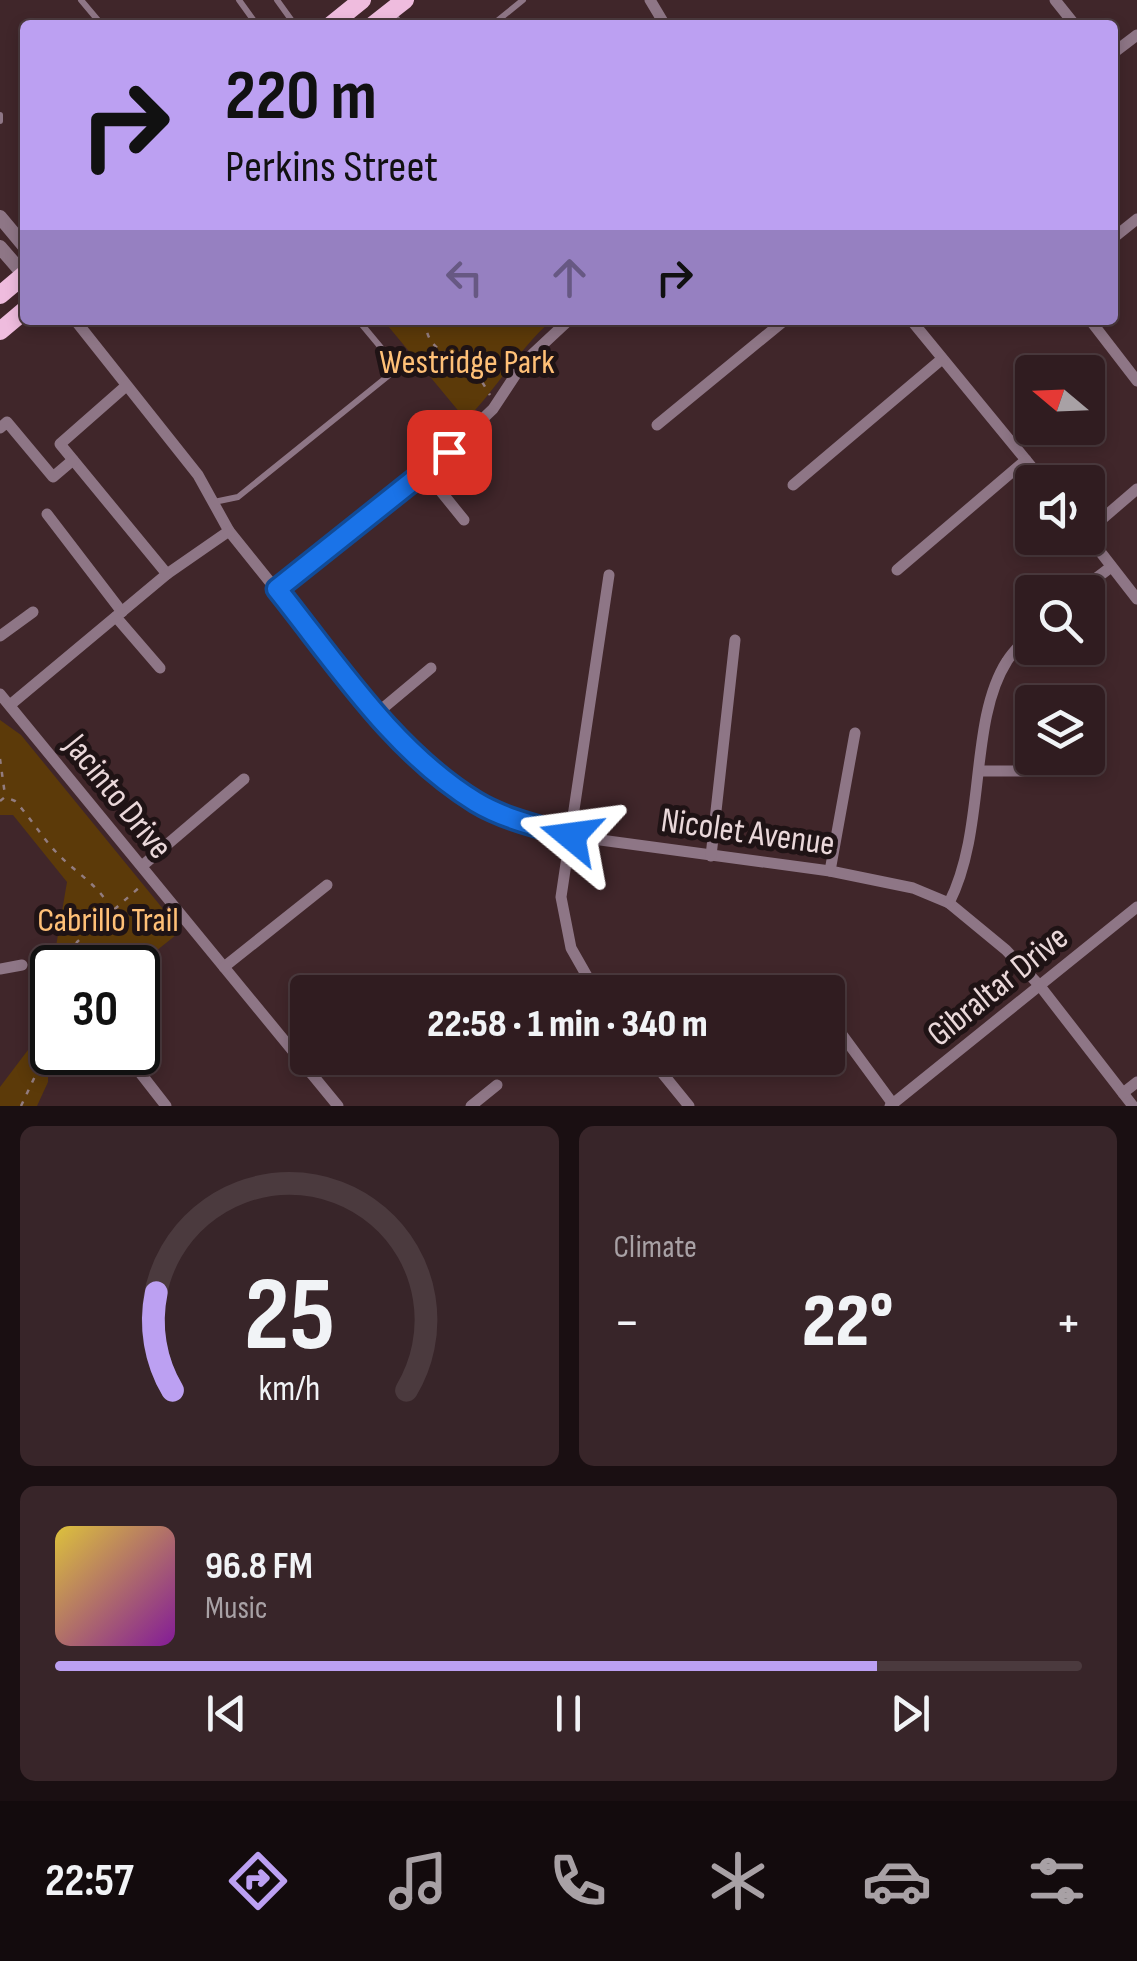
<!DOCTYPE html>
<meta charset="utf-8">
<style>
:root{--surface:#301c20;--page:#382529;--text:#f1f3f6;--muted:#a8a1a5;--line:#4b3a3e;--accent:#bca0f2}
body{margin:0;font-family:"Sofia Sans Condensed",sans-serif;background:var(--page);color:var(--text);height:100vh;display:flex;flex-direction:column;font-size:38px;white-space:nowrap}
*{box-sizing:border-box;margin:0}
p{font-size:32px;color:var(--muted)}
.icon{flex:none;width:55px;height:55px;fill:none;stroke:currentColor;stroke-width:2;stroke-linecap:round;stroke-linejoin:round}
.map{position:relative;height:1106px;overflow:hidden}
.drawer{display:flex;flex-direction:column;gap:20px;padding:20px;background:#1a0f12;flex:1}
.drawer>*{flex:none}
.top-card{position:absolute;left:20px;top:20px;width:1098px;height:305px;border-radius:10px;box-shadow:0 5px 15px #0003,0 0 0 2px var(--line);background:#bca0f2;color:#111;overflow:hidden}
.needle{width:65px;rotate:289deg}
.fabs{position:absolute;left:1015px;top:355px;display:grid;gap:20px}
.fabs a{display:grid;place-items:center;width:90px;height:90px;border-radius:10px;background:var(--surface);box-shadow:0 5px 15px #0003,0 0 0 2px var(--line);font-size:50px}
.speed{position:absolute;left:30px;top:945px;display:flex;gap:20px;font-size:50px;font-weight:700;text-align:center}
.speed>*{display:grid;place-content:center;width:130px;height:130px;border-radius:50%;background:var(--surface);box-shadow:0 5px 15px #0003,0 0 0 2px var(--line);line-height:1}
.speed .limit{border:5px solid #111;border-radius:15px;background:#fff;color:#111}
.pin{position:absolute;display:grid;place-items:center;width:85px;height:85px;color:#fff;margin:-42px;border-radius:20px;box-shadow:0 5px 15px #0006}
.me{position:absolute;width:110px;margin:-55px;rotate:286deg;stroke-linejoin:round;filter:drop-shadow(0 0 8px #0008)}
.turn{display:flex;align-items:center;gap:35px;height:210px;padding:0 40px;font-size:45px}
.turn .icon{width:130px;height:130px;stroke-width:2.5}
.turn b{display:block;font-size:70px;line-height:85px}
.lanes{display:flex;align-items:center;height:95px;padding:0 40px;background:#0003;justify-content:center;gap:50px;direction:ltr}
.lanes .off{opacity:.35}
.big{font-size:75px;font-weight:800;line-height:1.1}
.drawer .tile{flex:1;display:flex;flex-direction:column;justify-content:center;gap:15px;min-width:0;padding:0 35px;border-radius:15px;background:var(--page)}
.drawer .dial{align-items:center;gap:0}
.dial svg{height:260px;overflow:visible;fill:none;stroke:var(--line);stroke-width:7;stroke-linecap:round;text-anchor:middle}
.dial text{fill:var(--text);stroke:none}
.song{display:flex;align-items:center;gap:30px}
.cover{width:120px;height:120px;border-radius:15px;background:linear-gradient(135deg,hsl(50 70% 55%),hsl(290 70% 35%))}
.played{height:10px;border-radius:5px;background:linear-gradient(90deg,var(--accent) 80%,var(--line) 80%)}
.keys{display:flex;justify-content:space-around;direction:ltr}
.heat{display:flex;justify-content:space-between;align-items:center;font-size:55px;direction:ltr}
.drawer .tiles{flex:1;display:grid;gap:20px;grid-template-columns:1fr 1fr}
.tile:last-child{grid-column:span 2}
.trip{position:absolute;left:290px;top:975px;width:555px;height:100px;border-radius:10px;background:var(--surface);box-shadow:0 5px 15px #0003,0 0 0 2px var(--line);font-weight:800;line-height:100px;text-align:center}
.tab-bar{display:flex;height:160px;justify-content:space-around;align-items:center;background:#130b0d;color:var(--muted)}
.tab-bar .icon{width:70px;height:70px}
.tab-bar .current{color:var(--accent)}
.tab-bar b{font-size:45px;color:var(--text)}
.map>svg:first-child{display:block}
.green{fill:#5c3a09}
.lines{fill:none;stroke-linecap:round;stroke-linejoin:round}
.path{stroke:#927c7f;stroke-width:2.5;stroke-dasharray:5 8;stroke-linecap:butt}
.service{stroke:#8e7686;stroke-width:6}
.minor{stroke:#8e7686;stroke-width:11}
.tertiary{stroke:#8e7686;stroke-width:14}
.primary{stroke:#efbcde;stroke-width:18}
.route-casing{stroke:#114b97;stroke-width:25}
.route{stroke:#1a73e8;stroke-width:18}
.labels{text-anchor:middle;stroke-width:10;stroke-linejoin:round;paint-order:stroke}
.park-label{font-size:35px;fill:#ffc077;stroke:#1f1315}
.street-label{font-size:35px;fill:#ead8da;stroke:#1f1315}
</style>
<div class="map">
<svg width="1137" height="1106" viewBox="0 0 1137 1106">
<rect width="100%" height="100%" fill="#40262a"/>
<!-- green -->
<g class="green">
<path d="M383,320H552C518,350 497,388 466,420Z"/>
<polygon points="0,720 21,735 181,931 136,967 131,962 124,967 52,968 52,1052 65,1053 48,1067 48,1082 37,1106 0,1106 0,1087 34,1042 47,991 39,983 44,961 54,958 67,882 13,815 0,815"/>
</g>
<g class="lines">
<!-- path -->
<g class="path">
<path d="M425,320C427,351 446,353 470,362L490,395"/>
<polyline points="0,759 5,795"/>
<path d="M0,801L5,797L15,801C30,817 41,836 56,852C74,872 101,886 111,910"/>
<polyline points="66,968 77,942 141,886"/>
<polyline points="32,970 52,981"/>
<polyline points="21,1106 45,1055 52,1023"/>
</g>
<!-- service -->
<g class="service">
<polyline points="81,0 102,25"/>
<polyline points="239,0 257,25"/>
<polyline points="277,0 295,25"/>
<polyline points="391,12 402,25"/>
<polyline points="492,25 523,0"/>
<polyline points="0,115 0,121"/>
<polyline points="214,502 238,497 398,368 358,320"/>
</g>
<!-- minor -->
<g class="minor">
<polyline points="650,0 665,25"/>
<polyline points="1055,0 1075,25"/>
<polyline points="1112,54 1137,35"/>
<polyline points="1112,239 1137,219"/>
<polyline points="75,320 198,475 229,531 376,714 429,769 480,804 571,836 830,871 913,888 949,903 1006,950 1040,986 1133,1106"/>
<polyline points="911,320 1044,482"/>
<polyline points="1090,320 1137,381"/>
<polyline points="126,386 60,444 167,574"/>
<polyline points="657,425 785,320"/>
<polyline points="0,428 7,422 53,477 73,460"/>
<polyline points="426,473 464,520"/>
<polyline points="793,485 942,359"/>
<polyline points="47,514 122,612"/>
<polyline points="1088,531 1137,489"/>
<polyline points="1088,536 1137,599"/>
<polyline points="897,570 1026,460"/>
<polyline points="277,589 426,473 493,409 524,362 569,320"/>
<polyline points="1078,592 1111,567"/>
<polyline points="116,617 160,668"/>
<polyline points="0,636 33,612"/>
<polyline points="0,694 338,1106"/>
<polyline points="10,705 167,574 229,531"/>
<polyline points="376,714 431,668"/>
<polyline points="981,771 1035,771 1058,763"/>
<polyline points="711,856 735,640"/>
<polyline points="142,866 244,779"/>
<polyline points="830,871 855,733"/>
<path d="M949,903C987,828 968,722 1007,661C1013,651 1024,641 1032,632"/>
<polyline points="224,967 327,885"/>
<polyline points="0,969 22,965"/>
<polyline points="403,992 412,985"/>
<polyline points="596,992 571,948 561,897 609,575"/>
<polyline points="832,1021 893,1104"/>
<polyline points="124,1052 166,1106"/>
<polyline points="650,1058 689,1106"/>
<polyline points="309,1072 326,1058"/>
<polyline points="1123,1093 1137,1082"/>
<polyline points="471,1106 497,1085"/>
<polyline points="890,1106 1137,907"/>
</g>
<!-- tertiary -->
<g class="tertiary">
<polyline points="0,217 25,247"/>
<polyline points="0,247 25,276"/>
</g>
<!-- primary -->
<g class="primary">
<polyline points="331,25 362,0"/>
<polyline points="373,25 405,0"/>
<polyline points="0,295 25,274"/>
<polyline points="0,331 25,310"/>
</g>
</g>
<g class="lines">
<!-- route casing -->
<g class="route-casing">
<path id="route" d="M449,452L277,589C337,664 393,751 476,802C504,819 540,827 571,836"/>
</g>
<!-- route -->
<use href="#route" class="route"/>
</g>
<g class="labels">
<!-- park labels -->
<g class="park-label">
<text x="467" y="373">Westridge Park</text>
<text x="108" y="931">Cabrillo Trail</text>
</g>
<!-- street labels -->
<g class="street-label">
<text transform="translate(119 796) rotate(51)" y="12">Jacinto Drive</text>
<text transform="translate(748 831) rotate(8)" y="12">Nicolet Avenue</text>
<text transform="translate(997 985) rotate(-39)" y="12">Gibraltar Drive</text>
</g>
</g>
</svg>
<div class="fabs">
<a><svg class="needle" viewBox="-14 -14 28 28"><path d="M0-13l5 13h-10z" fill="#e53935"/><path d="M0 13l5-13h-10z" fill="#a8a1a5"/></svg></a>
<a><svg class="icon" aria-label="sound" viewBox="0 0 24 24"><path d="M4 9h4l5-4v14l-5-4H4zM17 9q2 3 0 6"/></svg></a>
<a><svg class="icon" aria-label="search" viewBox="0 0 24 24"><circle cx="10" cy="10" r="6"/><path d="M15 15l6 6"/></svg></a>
<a><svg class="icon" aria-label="layers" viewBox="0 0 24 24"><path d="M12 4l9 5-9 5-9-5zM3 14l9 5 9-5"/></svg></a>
</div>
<div class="speed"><div class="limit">30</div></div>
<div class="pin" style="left:449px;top:452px;background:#d93025"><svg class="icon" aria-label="arrive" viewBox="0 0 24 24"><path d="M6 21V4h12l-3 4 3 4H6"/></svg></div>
<svg class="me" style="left:571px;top:836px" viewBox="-20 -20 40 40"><path d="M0-17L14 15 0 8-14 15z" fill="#1a73e8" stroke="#fff" stroke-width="4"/></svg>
<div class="trip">22:58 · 1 min · 340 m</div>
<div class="top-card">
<div class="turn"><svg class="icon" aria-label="right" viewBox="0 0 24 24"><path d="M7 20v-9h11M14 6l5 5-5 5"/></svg><div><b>220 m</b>Perkins Street</div></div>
<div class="lanes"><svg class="icon off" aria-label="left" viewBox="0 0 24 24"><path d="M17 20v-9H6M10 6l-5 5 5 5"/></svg><svg class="icon off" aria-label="ahead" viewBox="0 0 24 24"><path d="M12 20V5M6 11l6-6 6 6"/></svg><svg class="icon" aria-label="right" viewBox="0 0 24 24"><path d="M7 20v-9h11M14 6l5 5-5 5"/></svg></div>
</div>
</div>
<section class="drawer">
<div class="tiles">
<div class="tile dial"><svg viewBox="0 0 100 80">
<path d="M14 69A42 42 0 1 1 86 69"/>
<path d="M14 69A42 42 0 0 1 9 39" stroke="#bca0f2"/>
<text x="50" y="56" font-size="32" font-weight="700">25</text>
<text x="50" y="72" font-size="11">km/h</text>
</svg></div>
<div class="tile"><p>Climate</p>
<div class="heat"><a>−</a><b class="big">22°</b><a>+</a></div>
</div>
<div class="tile">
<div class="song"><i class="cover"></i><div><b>96.8 FM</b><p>Music</p></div></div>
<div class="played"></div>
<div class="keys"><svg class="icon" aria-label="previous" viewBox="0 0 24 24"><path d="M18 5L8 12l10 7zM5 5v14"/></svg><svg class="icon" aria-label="pause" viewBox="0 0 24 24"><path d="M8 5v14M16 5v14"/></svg><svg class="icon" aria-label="next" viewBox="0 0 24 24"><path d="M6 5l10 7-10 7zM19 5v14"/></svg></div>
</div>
</div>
</section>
<nav class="tab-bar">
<b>22:57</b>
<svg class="icon current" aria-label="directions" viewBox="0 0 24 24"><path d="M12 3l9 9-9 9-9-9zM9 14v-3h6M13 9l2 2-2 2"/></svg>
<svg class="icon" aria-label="music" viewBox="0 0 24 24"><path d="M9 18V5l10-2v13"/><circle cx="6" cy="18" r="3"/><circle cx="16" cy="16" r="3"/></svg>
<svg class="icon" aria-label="phone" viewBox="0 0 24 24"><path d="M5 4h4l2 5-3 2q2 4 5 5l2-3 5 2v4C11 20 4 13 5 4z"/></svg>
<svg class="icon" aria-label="climate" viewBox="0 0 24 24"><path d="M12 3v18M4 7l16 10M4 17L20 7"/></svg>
<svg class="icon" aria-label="car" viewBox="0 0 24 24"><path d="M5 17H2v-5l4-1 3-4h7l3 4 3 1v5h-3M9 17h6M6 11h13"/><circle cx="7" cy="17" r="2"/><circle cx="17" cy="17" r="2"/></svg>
<svg class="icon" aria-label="filters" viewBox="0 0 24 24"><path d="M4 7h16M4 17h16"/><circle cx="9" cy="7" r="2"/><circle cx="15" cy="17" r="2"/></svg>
</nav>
